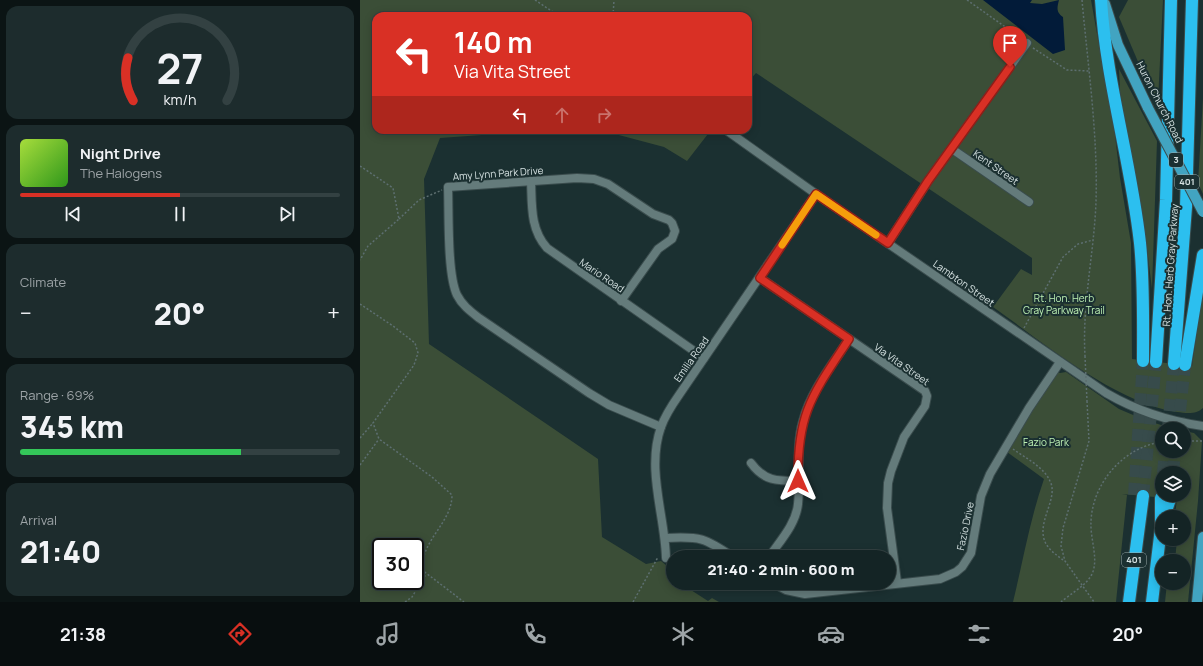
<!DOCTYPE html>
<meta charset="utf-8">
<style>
:root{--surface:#142425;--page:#1d2c2d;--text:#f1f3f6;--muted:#9da4a7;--line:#334142;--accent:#d93025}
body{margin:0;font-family:Manrope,sans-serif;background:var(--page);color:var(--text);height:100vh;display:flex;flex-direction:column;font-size:15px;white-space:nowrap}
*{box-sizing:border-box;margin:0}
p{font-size:13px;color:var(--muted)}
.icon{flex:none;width:22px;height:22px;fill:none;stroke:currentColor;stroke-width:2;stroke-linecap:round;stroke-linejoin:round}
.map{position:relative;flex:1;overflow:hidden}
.panel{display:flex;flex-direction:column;gap:6px;padding:6px;background:#0b1414;width:360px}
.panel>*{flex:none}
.guide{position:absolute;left:12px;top:12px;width:380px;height:122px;border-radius:12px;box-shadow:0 2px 10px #0003,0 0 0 1px var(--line);background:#d93025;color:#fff;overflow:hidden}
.buttons{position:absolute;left:795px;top:422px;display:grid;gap:8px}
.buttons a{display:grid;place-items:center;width:36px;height:36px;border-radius:50%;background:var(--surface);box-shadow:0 2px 10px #0003,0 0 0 1px var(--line);font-size:20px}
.speed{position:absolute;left:12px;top:538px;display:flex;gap:8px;font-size:20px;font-weight:700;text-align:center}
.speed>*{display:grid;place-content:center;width:52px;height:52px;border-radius:50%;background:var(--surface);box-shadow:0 2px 10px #0003,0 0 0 1px var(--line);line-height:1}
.speed .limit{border:2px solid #111;border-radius:6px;background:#fff;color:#111}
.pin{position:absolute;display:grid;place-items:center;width:34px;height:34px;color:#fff;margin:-41px -17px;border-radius:50% 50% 50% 0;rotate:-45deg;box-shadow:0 0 4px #0007}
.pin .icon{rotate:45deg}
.me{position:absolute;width:44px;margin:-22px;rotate:0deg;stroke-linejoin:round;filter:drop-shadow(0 0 3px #0008)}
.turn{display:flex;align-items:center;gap:14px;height:84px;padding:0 16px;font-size:18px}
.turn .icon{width:52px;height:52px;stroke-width:2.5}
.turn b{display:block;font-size:28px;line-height:34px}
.lanes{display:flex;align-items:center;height:38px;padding:0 16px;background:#0003;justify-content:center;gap:20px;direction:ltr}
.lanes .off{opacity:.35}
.big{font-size:30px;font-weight:800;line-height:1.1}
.panel .card{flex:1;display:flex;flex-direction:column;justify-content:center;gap:6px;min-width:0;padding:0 14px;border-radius:12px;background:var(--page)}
.panel .dial{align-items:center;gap:0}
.dial svg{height:104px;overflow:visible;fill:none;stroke:var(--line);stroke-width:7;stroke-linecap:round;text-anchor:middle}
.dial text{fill:var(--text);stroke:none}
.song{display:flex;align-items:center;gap:12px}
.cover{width:48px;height:48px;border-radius:6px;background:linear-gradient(135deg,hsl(80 70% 55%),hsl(110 70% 35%))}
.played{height:4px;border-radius:2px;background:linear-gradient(90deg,var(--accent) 50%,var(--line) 50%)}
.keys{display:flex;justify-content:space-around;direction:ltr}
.heat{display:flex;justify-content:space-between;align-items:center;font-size:22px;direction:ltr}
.charge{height:6px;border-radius:3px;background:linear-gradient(90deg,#34c759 69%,var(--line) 0)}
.trip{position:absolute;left:306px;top:550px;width:230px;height:40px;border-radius:20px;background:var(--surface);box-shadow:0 2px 10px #0003,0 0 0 1px var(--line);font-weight:800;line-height:40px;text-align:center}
.dock{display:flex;height:64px;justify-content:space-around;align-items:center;background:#080e0f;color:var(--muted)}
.dock .icon{width:28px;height:28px}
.dock .selected{color:var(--accent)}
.dock b{font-size:18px;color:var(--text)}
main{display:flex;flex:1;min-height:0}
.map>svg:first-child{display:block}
.green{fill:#3b4e37;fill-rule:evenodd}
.water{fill:#021b39}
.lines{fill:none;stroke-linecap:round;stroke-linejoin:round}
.motorway-tunnel{stroke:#374b4b;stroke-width:12;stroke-dasharray:12 6;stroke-linecap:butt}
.minor-casing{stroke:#3a4c4d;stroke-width:10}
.primary-casing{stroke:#3a4c4d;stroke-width:12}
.motorway-casing{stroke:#3a4c4d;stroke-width:14}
.path{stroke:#5d6f70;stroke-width:1.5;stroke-dasharray:2 2;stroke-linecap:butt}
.minor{stroke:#647b7b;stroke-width:8}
.primary{stroke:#42a4c1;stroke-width:10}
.motorway{stroke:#2cbfef;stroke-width:12}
.primary-bridge-casing{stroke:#3a4c4d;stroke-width:12;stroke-linecap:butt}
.path-bridge{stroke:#5d6f70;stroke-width:1.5;stroke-dasharray:2 2;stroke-linecap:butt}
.primary-bridge{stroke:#42a4c1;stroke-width:10}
.route-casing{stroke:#8d1f18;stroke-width:10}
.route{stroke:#d93025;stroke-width:7}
.slow{stroke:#f59e0b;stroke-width:7}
.labels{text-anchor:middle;stroke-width:4;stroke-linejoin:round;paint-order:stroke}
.shield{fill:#1b3031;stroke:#9dacac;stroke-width:1}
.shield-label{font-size:9px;font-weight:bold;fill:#d5e1e1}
.street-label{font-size:10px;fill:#d5e1e1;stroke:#1b3031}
.park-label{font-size:10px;fill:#bef1b4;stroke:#1b3031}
</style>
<main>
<section class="panel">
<div class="card dial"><svg viewBox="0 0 100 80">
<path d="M14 69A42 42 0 1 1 86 69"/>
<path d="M14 69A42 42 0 0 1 10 36" stroke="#d93025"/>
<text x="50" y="56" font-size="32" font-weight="700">27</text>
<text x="50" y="72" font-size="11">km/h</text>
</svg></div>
<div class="card">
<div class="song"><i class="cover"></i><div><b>Night Drive</b><p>The Halogens</p></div></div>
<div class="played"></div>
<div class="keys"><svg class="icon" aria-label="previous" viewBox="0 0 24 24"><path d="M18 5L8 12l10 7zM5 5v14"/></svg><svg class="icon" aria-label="pause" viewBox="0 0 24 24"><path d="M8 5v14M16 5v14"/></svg><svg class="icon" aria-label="next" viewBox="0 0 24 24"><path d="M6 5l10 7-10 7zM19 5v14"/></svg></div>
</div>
<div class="card"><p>Climate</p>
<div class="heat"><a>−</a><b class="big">20°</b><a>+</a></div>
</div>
<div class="card"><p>Range · 69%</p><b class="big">345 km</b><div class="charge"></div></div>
<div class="card"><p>Arrival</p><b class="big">21:40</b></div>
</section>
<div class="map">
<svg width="843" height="602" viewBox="0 0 843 602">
<rect width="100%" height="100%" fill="#1b3031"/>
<!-- green -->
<g class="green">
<path d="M0,0H731L755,135L760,178L771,243L772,359L832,366L843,291V408C836,415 826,413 817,412C756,403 684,343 633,307L661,269L672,275V258L396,73L388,82V16H16V130H194L80,138L64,179L69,344L238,459L242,537L286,564L301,561L313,571V583H320L348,601L352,598L359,602H0ZM21,547H55V581H21Z"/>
<polygon points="768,0 803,0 798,101 779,64 759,17"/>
<polygon points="759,69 797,141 792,289 784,224 760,92"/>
<polygon points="843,98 843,194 838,183"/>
<polygon points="240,130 351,130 327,161 304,147"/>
<path d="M695,370L700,373L706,372L759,409L785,420L814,429H802V451H824V431L834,433L842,441L838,501L828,602H805L807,583H824V561H815L817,539H824V517H816L815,515L817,499L762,494L767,495L756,602H653C663,561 670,519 684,479L647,452ZM802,473H824V495H802Z"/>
</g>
<!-- water -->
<path class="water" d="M623,0H672L670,3L682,4L699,0C697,8 696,12 703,17L705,50L693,54Z"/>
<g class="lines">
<!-- motorway-tunnel -->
<g class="motorway-tunnel">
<polyline points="808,429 814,364"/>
<polyline points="818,429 825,365"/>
<polyline points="803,473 805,451"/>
<polyline points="813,473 815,451"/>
<polyline points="774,495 783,361"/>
<polyline points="783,496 796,362"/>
<polyline points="801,498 802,485"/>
</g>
<!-- minor casing -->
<g class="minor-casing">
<g id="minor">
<path d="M366,130L456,194L746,393C777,411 807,421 843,426"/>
<polyline points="592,149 669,202"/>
<path d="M171,181C172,205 170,229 187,248L344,358"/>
<polyline points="528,243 568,181 667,43"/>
<polyline points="400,278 565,391 567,396 565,406 544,437 531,471 528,483 527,508 537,582"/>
<path d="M261,301L298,249L312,239L315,231L312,223L309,220L293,214L248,184L234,179L217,178L88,187C89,213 87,274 97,295C102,305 110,311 119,318L229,393L249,405L301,427"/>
<path d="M391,463C404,481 417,481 438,481"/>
<path d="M306,538C340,536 345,538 373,557"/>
<path d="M409,557C420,541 436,524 438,504C441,476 435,449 443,421C451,391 472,365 489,339"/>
<path d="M306,558C305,516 286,469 301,427C305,416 312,405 319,395L456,194"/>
<polyline points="413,583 426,590 445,594 580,579 596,572 602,567 611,553 621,496 630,474 669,408 700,362"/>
</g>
</g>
<!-- primary casing -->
<g class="primary-casing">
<g id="primary">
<polyline points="745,4 758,45 788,108"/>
<polyline points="837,602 843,537"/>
</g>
</g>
<!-- motorway casing -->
<g class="motorway-casing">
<g id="motorway">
<path d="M741,0C746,82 771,161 780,243C784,282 783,322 783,361"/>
<polyline points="796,362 806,200 811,0"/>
<polyline points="814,364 826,207 832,0"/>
<polyline points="825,365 843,255"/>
<polyline points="804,517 810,499"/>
<polyline points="769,602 783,496"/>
<polyline points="792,602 801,528 801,498"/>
</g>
</g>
<!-- path -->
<g class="path">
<polyline points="175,0 199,16"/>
<polyline points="607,0 661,38"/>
<path d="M722,0C728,67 738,135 736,202C734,254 722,304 725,356"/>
<polyline points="253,16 254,0"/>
<polyline points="673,48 707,70 729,71"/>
<polyline points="0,166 33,188 39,219 8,246 0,260"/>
<polyline points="39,219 59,200 82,190"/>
<path d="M0,304L33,326L55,343L58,353L54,365L13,423L19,439L72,477L92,495C92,523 61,540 62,570L104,602"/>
<polyline points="664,328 703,257 718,244 733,240"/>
<polyline points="727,401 729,441 703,528 701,546 705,561 734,602"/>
<polyline points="0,438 13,423"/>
<polyline points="824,441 842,441"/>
<path d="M653,449C665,458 683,466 690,481C700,500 671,527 689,548C693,553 698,556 703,560"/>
<polyline points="0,465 19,439"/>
<polyline points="45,602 52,597 66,574"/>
<polyline points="273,602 298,557"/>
<path d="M701,602C710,594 727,585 732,574C739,559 730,539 731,522C732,484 763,447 802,442"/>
</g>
<!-- minor -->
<use href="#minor" class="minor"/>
<!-- primary -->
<use href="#primary" class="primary"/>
<!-- motorway -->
<use href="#motorway" class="motorway"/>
<!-- primary-bridge casing -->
<g class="primary-bridge-casing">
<polyline id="primary-bridge" points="788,108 843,212"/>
</g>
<!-- path-bridge -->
<polyline class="path-bridge" points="725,356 727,401"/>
<!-- primary-bridge -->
<use href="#primary-bridge" class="primary-bridge"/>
</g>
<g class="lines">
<!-- route casing -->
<g class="route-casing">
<path id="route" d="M438,481C437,412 453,394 489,339L400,278L456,194L528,243L568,181L650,67"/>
</g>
<!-- route -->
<use href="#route" class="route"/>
<!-- slow -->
<polyline class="slow" points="422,245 456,194 516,235"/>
</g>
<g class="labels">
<!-- shield labels -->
<g class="shield">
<rect x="809" y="153" width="14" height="14" rx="3"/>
<rect x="815" y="175" width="24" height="14" rx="3"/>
<rect x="762" y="553" width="24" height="14" rx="3"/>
</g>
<g class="shield-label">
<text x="816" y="163">3</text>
<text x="827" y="185">401</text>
<text x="774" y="563">401</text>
</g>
<!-- street labels -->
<g class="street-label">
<text transform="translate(800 102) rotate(63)" y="4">Huron Church Road</text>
<text transform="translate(636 167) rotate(35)" y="4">Kent Street</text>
<text transform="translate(138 173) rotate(-4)" y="4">Amy Lynn Park Drive</text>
<text transform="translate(810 265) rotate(-86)" y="4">Rt. Hon. Herb Gray Parkway</text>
<text transform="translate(242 275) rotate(34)" y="4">Mario Road</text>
<text transform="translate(604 283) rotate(35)" y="4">Lambton Street</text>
<text transform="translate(331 359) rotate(-55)" y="4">Emilia Road</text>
<text transform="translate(542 364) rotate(35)" y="4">Via Vita Street</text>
<text transform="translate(605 526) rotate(-78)" y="4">Fazio Drive</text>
</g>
<!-- park labels -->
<g class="park-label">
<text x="704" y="302">Rt. Hon. Herb<tspan x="704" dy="12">Gray Parkway Trail</tspan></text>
<text x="686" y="446">Fazio Park</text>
</g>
</g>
</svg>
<div class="buttons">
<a><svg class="icon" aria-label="search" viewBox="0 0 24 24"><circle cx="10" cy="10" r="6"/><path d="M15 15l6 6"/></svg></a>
<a><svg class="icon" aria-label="layers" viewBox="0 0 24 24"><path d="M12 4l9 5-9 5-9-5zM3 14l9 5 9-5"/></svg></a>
<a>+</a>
<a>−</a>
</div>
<div class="speed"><div class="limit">30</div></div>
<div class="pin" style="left:650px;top:67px;background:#d93025"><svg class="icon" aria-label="arrive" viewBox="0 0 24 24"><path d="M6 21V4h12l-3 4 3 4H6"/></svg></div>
<svg class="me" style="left:438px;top:481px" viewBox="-20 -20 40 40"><path d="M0-17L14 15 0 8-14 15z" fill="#d93025" stroke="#fff" stroke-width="4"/></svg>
<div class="trip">21:40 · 2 min · 600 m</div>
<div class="guide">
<div class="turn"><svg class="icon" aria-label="left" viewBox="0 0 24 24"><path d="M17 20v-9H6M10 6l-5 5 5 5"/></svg><div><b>140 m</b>Via Vita Street</div></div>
<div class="lanes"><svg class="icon" aria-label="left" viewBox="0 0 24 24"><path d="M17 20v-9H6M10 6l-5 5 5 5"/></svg><svg class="icon off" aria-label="ahead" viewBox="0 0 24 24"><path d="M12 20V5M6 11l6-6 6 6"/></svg><svg class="icon off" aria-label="right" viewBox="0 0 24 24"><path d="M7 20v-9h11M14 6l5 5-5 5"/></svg></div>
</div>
</div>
</main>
<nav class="dock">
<b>21:38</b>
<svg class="icon selected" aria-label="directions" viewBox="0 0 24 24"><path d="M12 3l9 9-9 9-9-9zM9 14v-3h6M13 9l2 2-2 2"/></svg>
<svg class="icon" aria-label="music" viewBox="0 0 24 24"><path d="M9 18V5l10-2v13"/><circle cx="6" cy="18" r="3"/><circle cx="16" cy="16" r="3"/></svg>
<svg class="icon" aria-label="phone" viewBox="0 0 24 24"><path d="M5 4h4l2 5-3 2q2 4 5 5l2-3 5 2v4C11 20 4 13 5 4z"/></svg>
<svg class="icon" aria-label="climate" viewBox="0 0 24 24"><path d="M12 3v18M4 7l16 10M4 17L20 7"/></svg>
<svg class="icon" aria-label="car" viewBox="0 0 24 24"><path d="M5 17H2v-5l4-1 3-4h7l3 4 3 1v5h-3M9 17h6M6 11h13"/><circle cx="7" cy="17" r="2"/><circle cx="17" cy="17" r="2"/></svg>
<svg class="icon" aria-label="filters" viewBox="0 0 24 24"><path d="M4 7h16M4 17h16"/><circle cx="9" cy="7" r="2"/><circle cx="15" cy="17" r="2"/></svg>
<b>20°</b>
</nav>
